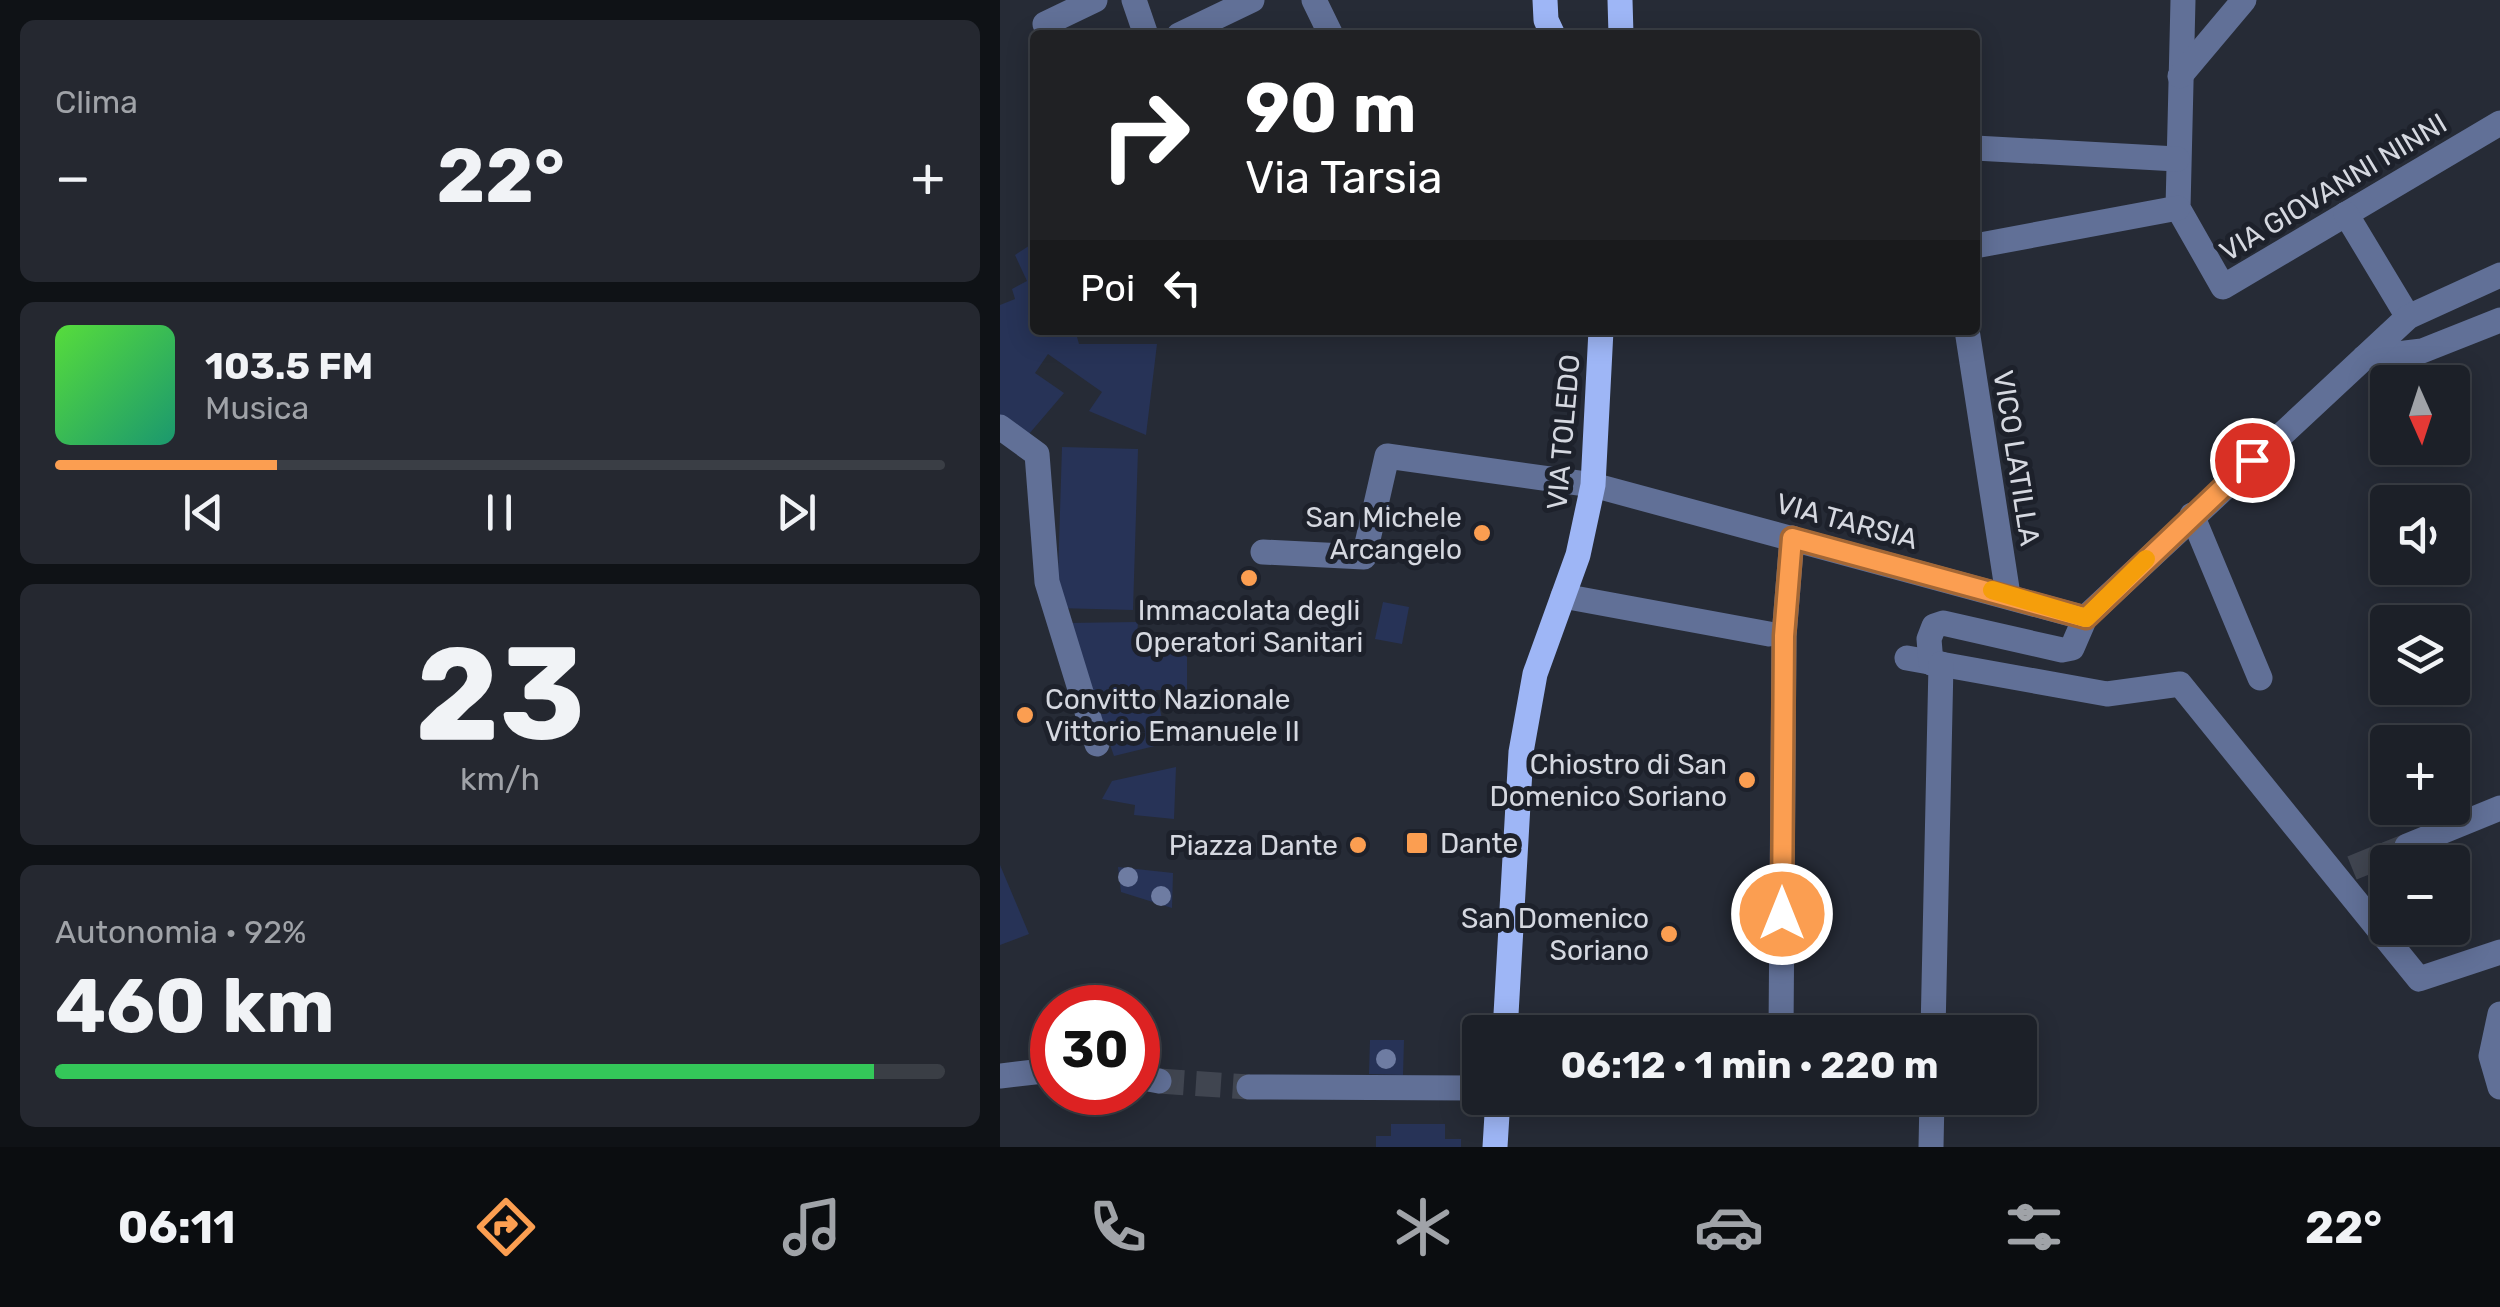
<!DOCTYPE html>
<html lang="it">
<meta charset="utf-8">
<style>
:root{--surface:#1c2028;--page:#252830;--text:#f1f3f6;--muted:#a0a3a8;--line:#3a3e45;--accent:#fb9e51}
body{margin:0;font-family:Rubik,sans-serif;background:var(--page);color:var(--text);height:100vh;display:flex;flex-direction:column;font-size:38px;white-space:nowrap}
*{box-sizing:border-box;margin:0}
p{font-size:32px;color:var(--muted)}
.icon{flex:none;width:55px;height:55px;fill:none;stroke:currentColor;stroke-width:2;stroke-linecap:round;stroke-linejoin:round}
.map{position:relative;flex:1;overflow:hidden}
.panel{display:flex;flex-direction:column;gap:20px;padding:20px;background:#0f1216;width:1000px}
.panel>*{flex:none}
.top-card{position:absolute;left:30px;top:30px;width:950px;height:305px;border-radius:10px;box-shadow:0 5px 25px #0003,0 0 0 2px var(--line);background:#202124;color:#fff;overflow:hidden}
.needle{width:65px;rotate:177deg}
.buttons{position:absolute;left:1370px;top:365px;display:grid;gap:20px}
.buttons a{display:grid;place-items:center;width:100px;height:100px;border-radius:10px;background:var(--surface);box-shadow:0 5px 25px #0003,0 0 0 2px var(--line);font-size:50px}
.speed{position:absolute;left:30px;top:985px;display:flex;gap:20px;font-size:50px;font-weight:700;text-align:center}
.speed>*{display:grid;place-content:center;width:130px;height:130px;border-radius:50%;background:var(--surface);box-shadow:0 5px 25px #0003,0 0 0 2px var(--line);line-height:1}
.speed .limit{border:15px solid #d22;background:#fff;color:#111}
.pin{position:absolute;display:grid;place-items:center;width:85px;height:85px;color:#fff;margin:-42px;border:5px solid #fff;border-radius:50%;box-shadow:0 2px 10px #0007}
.me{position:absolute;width:110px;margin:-55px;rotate:0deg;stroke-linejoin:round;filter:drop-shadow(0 0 8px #0008)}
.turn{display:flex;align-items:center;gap:35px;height:210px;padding:0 50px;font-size:45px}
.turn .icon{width:130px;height:130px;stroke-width:2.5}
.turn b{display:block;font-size:70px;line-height:85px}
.then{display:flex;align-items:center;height:95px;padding:0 50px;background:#0003;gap:20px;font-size:38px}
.big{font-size:75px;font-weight:700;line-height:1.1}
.panel .card{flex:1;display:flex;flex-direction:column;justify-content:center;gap:15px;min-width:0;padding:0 35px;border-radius:15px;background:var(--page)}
.panel .dial{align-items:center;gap:0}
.dial b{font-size:130px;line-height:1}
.song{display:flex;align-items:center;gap:30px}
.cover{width:120px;height:120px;border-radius:15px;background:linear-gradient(135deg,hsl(110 70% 55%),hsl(160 70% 35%))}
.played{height:10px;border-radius:5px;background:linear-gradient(90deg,var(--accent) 25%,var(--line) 25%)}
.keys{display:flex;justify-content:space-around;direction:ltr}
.heat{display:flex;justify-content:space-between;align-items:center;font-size:55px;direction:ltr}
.charge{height:15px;border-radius:8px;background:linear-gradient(90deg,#34c759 92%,var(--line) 0)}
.trip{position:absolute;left:462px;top:1015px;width:575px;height:100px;border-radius:10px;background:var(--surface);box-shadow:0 5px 25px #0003,0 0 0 2px var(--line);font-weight:700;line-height:100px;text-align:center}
.dock{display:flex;height:160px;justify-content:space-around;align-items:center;background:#0b0d10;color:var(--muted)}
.dock .icon{width:70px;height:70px}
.dock .current{color:var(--accent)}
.dock b{font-size:45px;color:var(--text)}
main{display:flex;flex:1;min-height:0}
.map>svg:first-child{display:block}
.green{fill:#273357}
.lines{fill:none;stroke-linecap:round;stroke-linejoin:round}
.minor-tunnel{stroke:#404550;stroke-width:25;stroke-dasharray:25 12;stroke-linecap:butt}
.minor{stroke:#617097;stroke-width:25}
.major{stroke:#9eb6f6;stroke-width:25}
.tree{fill:#6e7ca2}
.route-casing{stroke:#a36735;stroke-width:25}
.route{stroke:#fb9e51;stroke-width:18}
.slow{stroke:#f59e0b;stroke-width:18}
.poi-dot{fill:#fb9e51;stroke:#1d212b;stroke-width:4}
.labels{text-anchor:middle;stroke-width:10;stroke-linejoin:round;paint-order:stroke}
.street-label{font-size:28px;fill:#d5d8e0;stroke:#1d212b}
.poi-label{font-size:28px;fill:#d5d8e0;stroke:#1d212b;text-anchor:end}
</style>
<main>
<section class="panel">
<div class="card"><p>Clima</p>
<div class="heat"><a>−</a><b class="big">22°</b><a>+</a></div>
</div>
<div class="card">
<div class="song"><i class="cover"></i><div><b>103.5 FM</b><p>Musica</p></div></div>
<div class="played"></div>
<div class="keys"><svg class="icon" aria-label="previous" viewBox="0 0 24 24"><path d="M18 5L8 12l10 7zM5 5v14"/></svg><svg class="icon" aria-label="pause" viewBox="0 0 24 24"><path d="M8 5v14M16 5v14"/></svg><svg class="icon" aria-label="next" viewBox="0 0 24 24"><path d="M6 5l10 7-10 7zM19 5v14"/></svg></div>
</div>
<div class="card dial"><b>23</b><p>km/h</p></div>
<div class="card"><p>Autonomia · 92%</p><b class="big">460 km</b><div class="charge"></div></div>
</section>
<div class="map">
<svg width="1500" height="1147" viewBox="0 0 1500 1147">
<rect width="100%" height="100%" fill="#262b36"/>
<!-- green -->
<g class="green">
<polygon points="35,242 35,330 75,330 79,344 157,344 146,435 89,411 102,392 48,354 35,373 64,393 29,434 0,420 0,305 15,299 12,289 27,281 15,255"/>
<polygon points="62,447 138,449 133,610 57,608"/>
<polygon points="383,602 409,607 402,644 375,639"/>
<polygon points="138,622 137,637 171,638 172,655 187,655 187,690 156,690 167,743 114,756 67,623"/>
<polygon points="176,767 174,819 134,815 135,805 102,799 112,781"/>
<polygon points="0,865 29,934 0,945"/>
<polygon points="118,867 173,873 172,908 121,892"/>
<polygon points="370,1040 404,1040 403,1075 369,1074"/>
<polygon points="391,1124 445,1124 445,1139 461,1139 461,1147 376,1147 376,1136 391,1136"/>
</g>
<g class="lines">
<!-- minor-tunnel -->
<g class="minor-tunnel">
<polyline points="1352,868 1407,846"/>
<polyline points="159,1081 249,1087"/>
</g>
<!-- minor -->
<g class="minor">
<polyline points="134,0 146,35"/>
<polyline points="314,0 331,35"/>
<polyline points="1183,0 1178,208 1223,287 1500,123"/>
<polyline points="45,24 95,0"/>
<polyline points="179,35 252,0"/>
<polyline points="1180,76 1244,0"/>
<polyline points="975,148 1177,159"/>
<polyline points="1346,214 1408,317"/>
<polyline points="975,246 1178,208"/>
<polyline points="967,330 1008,595"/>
<polyline points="1364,358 1422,351 1500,320"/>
<polyline points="0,427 37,454 47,582 97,744"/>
<polyline points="1192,515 1260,678"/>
<polyline points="263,552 364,557 387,456 593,485 1085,618"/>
<polyline points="563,596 769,634"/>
<polyline points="907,658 1107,694 1180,684 1419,979 1500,952"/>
<polyline points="931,663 929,639 934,626 943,623 1062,650 1072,648 1085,618 1408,317 1500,275"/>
<polyline points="1407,846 1500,808"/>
<polyline points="1500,1014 1491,1056 1500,1087"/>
<polyline points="781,1032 784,636 792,538"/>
<polyline points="933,1032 941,664"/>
<polyline points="0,1076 52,1070"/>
<polyline points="138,1077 159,1081"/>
<polyline points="249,1087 472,1088"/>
<polyline points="931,1147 932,1098"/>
</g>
<!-- major -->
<g class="major">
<polyline points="545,0 546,20 553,35"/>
<polyline points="620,0 621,35"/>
<polyline points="505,1032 521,752 535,674 578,555 593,485 601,330"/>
<polyline points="495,1147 498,1098"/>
</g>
</g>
<!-- trees -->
<g class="tree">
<circle cx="128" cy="877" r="10"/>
<circle cx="161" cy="896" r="10"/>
<circle cx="386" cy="1059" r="10"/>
</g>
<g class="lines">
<!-- route casing -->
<g class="route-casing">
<polyline id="route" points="782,914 784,636 792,538 1086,618 1252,460"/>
</g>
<!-- route -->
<use href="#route" class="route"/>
<!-- slow -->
<polyline class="slow" points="992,590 1086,618 1146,559"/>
</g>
<!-- markers -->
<g class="poi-dot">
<circle cx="482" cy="533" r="10"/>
<circle cx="249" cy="578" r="10"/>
<circle cx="25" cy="715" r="10"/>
<circle cx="747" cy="780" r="10"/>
<rect x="405" y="831" width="24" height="24" rx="5"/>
<circle cx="358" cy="845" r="10"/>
<circle cx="669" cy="934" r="10"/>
</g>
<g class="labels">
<!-- street labels -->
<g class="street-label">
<text transform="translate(1333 187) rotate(-31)" y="10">VIA GIOVANNI NINNI</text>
<text transform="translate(563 432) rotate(-85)" y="10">VIA TOLEDO</text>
<text transform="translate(1017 458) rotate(81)" y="10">VICO LATILLA</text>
<text transform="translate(847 521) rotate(15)" y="10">VIA TARSIA</text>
</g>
<!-- poi labels -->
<g class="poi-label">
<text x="462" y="527">San Michele<tspan x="462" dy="32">Arcangelo</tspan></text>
<text x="249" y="620" text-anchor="middle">Immacolata degli<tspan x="249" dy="32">Operatori Sanitari</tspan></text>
<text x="45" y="709" text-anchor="start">Convitto Nazionale<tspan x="45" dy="32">Vittorio Emanuele II</tspan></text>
<text x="727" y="774">Chiostro di San<tspan x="727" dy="32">Domenico Soriano</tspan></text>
<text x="440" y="853" text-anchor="start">Dante</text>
<text x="338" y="855">Piazza Dante</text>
<text x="649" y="928">San Domenico<tspan x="649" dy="32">Soriano</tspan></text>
</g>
</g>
</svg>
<div class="buttons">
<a><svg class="needle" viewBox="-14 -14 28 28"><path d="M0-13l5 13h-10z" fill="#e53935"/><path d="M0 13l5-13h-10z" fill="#a0a3a8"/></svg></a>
<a><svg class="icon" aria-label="sound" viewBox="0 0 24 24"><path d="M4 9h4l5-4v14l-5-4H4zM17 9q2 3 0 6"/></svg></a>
<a><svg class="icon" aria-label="layers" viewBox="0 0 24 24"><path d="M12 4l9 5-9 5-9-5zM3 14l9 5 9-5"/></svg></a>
<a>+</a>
<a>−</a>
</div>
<div class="speed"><div class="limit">30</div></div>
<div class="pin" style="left:1252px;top:460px;background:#d93025"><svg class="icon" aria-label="arrive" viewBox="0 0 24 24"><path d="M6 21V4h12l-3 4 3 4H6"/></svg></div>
<svg class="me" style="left:782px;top:914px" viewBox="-20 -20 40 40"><circle r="17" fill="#fb9e51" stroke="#fff" stroke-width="3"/><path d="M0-11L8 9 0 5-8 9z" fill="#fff"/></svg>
<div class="trip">06:12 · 1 min · 220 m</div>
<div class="top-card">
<div class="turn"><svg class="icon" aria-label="right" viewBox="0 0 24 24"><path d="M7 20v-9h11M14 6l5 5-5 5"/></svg><div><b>90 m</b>Via Tarsia</div></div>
<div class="then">Poi<svg class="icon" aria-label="left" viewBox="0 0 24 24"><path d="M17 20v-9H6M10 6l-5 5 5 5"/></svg></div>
</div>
</div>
</main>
<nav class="dock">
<b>06:11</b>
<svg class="icon current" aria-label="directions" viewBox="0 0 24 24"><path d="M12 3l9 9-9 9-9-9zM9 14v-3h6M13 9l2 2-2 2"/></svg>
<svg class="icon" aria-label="music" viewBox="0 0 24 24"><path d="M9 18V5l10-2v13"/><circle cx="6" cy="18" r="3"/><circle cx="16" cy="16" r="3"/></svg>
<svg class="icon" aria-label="phone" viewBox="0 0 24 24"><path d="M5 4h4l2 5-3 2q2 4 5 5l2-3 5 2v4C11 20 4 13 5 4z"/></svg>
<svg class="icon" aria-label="climate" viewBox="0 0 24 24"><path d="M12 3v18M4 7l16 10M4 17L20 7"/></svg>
<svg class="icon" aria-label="car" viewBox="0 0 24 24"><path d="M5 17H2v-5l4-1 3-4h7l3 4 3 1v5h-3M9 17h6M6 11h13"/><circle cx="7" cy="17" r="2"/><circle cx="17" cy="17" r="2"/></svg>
<svg class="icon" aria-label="filters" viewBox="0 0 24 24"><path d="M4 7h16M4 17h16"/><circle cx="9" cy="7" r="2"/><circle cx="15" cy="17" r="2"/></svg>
<b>22°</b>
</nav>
